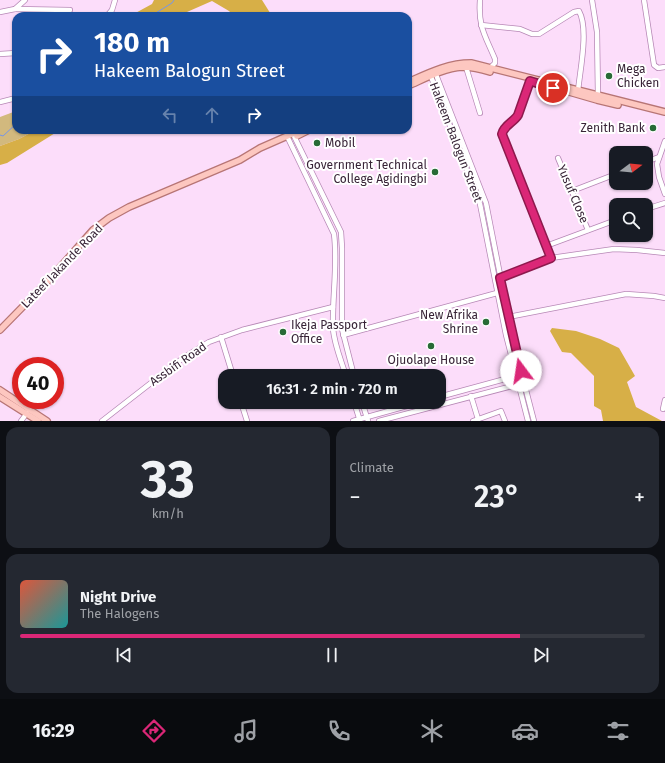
<!DOCTYPE html>
<meta charset="utf-8">
<style>
:root{--surface:#171b24;--page:#242831;--text:#f1f3f6;--muted:#9ea1a6;--line:#363941;--accent:#db2777}
body{margin:0;font-family:"Fira Sans",sans-serif;background:var(--page);color:var(--text);height:100vh;display:flex;flex-direction:column;font-size:15px;white-space:nowrap}
*{box-sizing:border-box;margin:0}
p{font-size:13px;color:var(--muted)}
.icon{flex:none;width:22px;height:22px;fill:none;stroke:currentColor;stroke-width:2;stroke-linecap:round;stroke-linejoin:round}
.map{position:relative;height:421px;overflow:hidden}
.sheet{display:flex;flex-direction:column;gap:6px;padding:6px;background:#0d0f14;flex:1}
.sheet>*{flex:none}
.hud{position:absolute;left:12px;top:12px;width:400px;height:122px;border-radius:12px;box-shadow:0 1px 3px #0004;background:#1a4fa0;color:#fff;overflow:hidden}
.needle{width:26px;rotate:74deg}
.controls{position:absolute;left:609px;top:146px;display:grid;gap:8px}
.controls a{display:grid;place-items:center;width:44px;height:44px;border-radius:8px;background:var(--surface);box-shadow:0 1px 3px #0004;font-size:20px}
.speed{position:absolute;left:12px;top:357px;display:flex;gap:8px;font-size:20px;font-weight:700;text-align:center}
.speed>*{display:grid;place-content:center;width:52px;height:52px;border-radius:50%;background:var(--surface);box-shadow:0 1px 3px #0004;line-height:1}
.speed .limit{border:6px solid #d22;background:#fff;color:#111}
.pin{position:absolute;display:grid;place-items:center;width:34px;height:34px;color:#fff;margin:-17px;border:2px solid #fff;border-radius:50%;box-shadow:0 1px 4px #0007}
.me{position:absolute;width:44px;margin:-22px;rotate:346deg;stroke-linejoin:round;filter:drop-shadow(0 0 3px #0008)}
.turn{display:flex;align-items:center;gap:14px;height:84px;padding:0 16px;font-size:18px}
.turn .icon{width:52px;height:52px;stroke-width:2.5}
.turn b{display:block;font-size:28px;line-height:34px}
.lanes{display:flex;align-items:center;height:38px;padding:0 16px;background:#0003;justify-content:center;gap:20px;direction:ltr}
.lanes .off{opacity:.35}
.big{font-size:30px;font-weight:600;line-height:1.1}
.sheet .widget{flex:1;display:flex;flex-direction:column;justify-content:center;gap:6px;min-width:0;padding:0 14px;border-radius:12px;background:var(--page)}
.sheet .dial{align-items:center;gap:0}
.dial b{font-size:52px;line-height:1}
.song{display:flex;align-items:center;gap:12px}
.cover{width:48px;height:48px;border-radius:6px;background:linear-gradient(135deg,hsl(10 70% 55%),hsl(180 70% 35%))}
.played{height:4px;border-radius:2px;background:linear-gradient(90deg,var(--accent) 80%,var(--line) 80%)}
.keys{display:flex;justify-content:space-around;direction:ltr}
.heat{display:flex;justify-content:space-between;align-items:center;font-size:22px;direction:ltr}
.sheet .tiles{flex:1;display:grid;gap:6px;grid-template-columns:1fr 1fr}
.widget:last-child{grid-column:span 2}
.trip{position:absolute;left:218px;top:369px;width:228px;height:40px;border-radius:12px;background:var(--surface);box-shadow:0 1px 3px #0004;font-weight:600;line-height:40px;text-align:center}
.menu{display:flex;height:64px;justify-content:space-around;align-items:center;background:#090b0e;color:var(--muted)}
.menu .icon{width:28px;height:28px}
.menu .on{color:var(--accent)}
.menu b{font-size:18px;color:var(--text)}
.map>svg:first-child{display:block}
.green{fill:#d2b97e}
.forest{fill:#d7af47}
.lines{fill:none;stroke-linecap:round;stroke-linejoin:round}
.stream{stroke:#7695e8;stroke-width:1}
.minor-casing{stroke:#b788b6;stroke-width:6}
.major-casing{stroke:#b77575;stroke-width:8}
.minor{stroke:#fff;stroke-width:4.5}
.major{stroke:#fdc7c0;stroke-width:5.5}
.route-casing{stroke:#8e194d;stroke-width:10}
.route{stroke:#db2777;stroke-width:7}
.poi-dot{fill:#286b36;stroke:#fff;stroke-width:1.5}
.labels{text-anchor:middle;stroke-width:4;stroke-linejoin:round;paint-order:stroke}
.poi-label{font-size:12px;fill:#382437;stroke:#fff;text-anchor:start}
.street-label{font-size:12px;fill:#382437;stroke:#fff}
</style>
<div class="map">
<svg width="665" height="421" viewBox="0 0 665 421">
<rect width="100%" height="100%" fill="#fcddfa"/>
<!-- green -->
<polygon class="green" points="16,111 16,130 36,130 19,139 0,146 0,117"/>
<!-- forest -->
<g class="forest">
<polygon points="154,0 262,0 272,16 234,16 229,11 212,1 187,12 183,16 130,16 152,4"/>
<polygon points="36,130 60,130 7,163 0,165 0,146 19,139"/>
<polygon points="552,328 576,331 600,339 619,348 635,376 627,382 636,407 662,421 603,421 601,410 594,406 594,376 571,353 562,352 550,331"/>
</g>
<g class="lines">
<!-- stream -->
<g class="stream">
<polyline points="151,16 172,3 174,0"/>
<polyline points="0,135 3,136 16,124"/>
</g>
<!-- minor casing -->
<g class="minor-casing">
<g id="minor">
<path d="M480,0C478,27 485,35 495,59V63L490,68"/>
<polyline points="592,0 597,32 598,96"/>
<polyline points="644,0 654,65 658,68 665,67"/>
<polyline points="15,9 70,10"/>
<polyline points="0,12 15,9 25,0"/>
<polyline points="107,16 112,10 115,0"/>
<path d="M481,25L520,29L532,34H539L574,12L579,11C589,29 580,70 578,91"/>
<polyline points="0,54 16,53"/>
<polyline points="466,67 480,113"/>
<polyline points="435,72 486,203 512,336 534,421"/>
<polyline points="430,74 480,204 506,335 528,421"/>
<path d="M530,81L518,115C514,122 504,125 502,134L551,258"/>
<polyline points="0,102 16,98"/>
<polyline points="293,134 341,232 342,248 342,329 354,376"/>
<path d="M287,136L334,234C338,265 332,297 333,328C334,344 341,360 346,376"/>
<polyline points="665,141 657,164 659,177 665,194"/>
<polyline points="558,158 588,230"/>
<polyline points="646,162 659,157"/>
<polyline points="572,191 616,174"/>
<polyline points="646,209 665,203"/>
<polyline points="546,246 616,220"/>
<polyline points="500,278 551,258 614,249 637,250 665,253"/>
<polyline points="508,317 626,294 654,296 665,298"/>
<polyline points="343,335 497,293"/>
<polyline points="221,337 233,376"/>
<polyline points="471,396 478,419"/>
<polyline points="439,397 516,376 518,377"/>
<polyline points="241,402 247,421"/>
<polyline points="354,402 360,421"/>
<polyline points="362,402 368,421"/>
<polyline points="663,409 665,400"/>
<polyline points="21,421 27,413"/>
<polyline points="102,421 183,358 209,342 242,330 333,307"/>
<polyline points="353,421 421,402"/>
<polyline points="379,421 512,386 520,382"/>
<polyline points="473,421 501,411 505,421"/>
</g>
</g>
<!-- major casing -->
<g class="major-casing">
<g id="major">
<path d="M408,82C428,73 448,63 471,63L665,112"/>
<path d="M408,86C424,79 444,68 462,67C472,67 481,69 490,72"/>
<polyline points="559,89 597,100 618,105"/>
<polyline points="297,136 309,130"/>
<polyline points="0,330 47,282 93,230 109,218 129,207 240,160 260,148 301,130"/>
<polyline points="0,390 47,421"/>
<polyline points="0,397 38,421"/>
</g>
</g>
<!-- minor -->
<use href="#minor" class="minor"/>
<!-- major -->
<use href="#major" class="major"/>
</g>
<g class="lines">
<!-- route casing -->
<g class="route-casing">
<path id="route" d="M521,371L500,278L551,258L502,134C504,125 514,122 518,115L530,81L553,88"/>
</g>
<!-- route -->
<use href="#route" class="route"/>
</g>
<!-- markers -->
<g class="poi-dot">
<circle cx="609" cy="76" r="4"/>
<circle cx="653" cy="128" r="4"/>
<circle cx="317" cy="143" r="4"/>
<circle cx="435" cy="172" r="4"/>
<circle cx="486" cy="322" r="4"/>
<circle cx="283" cy="332" r="4"/>
<circle cx="431" cy="346" r="4"/>
</g>
<g class="labels">
<!-- poi labels -->
<g class="poi-label">
<text x="617" y="73">Mega<tspan x="617" dy="14">Chicken</tspan></text>
<text x="645" y="132" text-anchor="end">Zenith Bank</text>
<text x="325" y="147">Mobil</text>
<text x="427" y="169" text-anchor="end">Government Technical<tspan x="427" dy="14">College Agidingbi</tspan></text>
<text x="478" y="319" text-anchor="end">New Afrika<tspan x="478" dy="14">Shrine</tspan></text>
<text x="291" y="329">Ikeja Passport<tspan x="291" dy="14">Office</tspan></text>
<text x="431" y="364" text-anchor="middle">Ojuolape House</text>
</g>
<!-- street labels -->
<g class="street-label">
<text transform="translate(456 142) rotate(69)" y="4">Hakeem Balogun Street</text>
<text transform="translate(573 194) rotate(67)" y="4">Yusuf Close</text>
<text transform="translate(62 266) rotate(-46)" y="4">Lateef Jakande Road</text>
<text transform="translate(178 364) rotate(-35)" y="4">Assbifi Road</text>
</g>
</g>
</svg>
<div class="controls">
<a><svg class="needle" viewBox="-14 -14 28 28"><path d="M0-13l5 13h-10z" fill="#e53935"/><path d="M0 13l5-13h-10z" fill="#9ea1a6"/></svg></a>
<a><svg class="icon" aria-label="search" viewBox="0 0 24 24"><circle cx="10" cy="10" r="6"/><path d="M15 15l6 6"/></svg></a>
</div>
<div class="speed"><div class="limit">40</div></div>
<div class="pin" style="left:553px;top:88px;background:#d93025"><svg class="icon" aria-label="arrive" viewBox="0 0 24 24"><path d="M6 21V4h12l-3 4 3 4H6"/></svg></div>
<svg class="me" style="left:521px;top:371px" viewBox="-20 -20 40 40"><circle r="19" fill="#fff"/><path d="M0-13L10 11 0 6-10 11z" fill="#db2777"/></svg>
<div class="trip">16:31 · 2 min · 720 m</div>
<div class="hud">
<div class="turn"><svg class="icon" aria-label="right" viewBox="0 0 24 24"><path d="M7 20v-9h11M14 6l5 5-5 5"/></svg><div><b>180 m</b>Hakeem Balogun Street</div></div>
<div class="lanes"><svg class="icon off" aria-label="left" viewBox="0 0 24 24"><path d="M17 20v-9H6M10 6l-5 5 5 5"/></svg><svg class="icon off" aria-label="ahead" viewBox="0 0 24 24"><path d="M12 20V5M6 11l6-6 6 6"/></svg><svg class="icon" aria-label="right" viewBox="0 0 24 24"><path d="M7 20v-9h11M14 6l5 5-5 5"/></svg></div>
</div>
</div>
<section class="sheet">
<div class="tiles">
<div class="widget dial"><b>33</b><p>km/h</p></div>
<div class="widget"><p>Climate</p>
<div class="heat"><a>−</a><b class="big">23°</b><a>+</a></div>
</div>
<div class="widget">
<div class="song"><i class="cover"></i><div><b>Night Drive</b><p>The Halogens</p></div></div>
<div class="played"></div>
<div class="keys"><svg class="icon" aria-label="previous" viewBox="0 0 24 24"><path d="M18 5L8 12l10 7zM5 5v14"/></svg><svg class="icon" aria-label="pause" viewBox="0 0 24 24"><path d="M8 5v14M16 5v14"/></svg><svg class="icon" aria-label="next" viewBox="0 0 24 24"><path d="M6 5l10 7-10 7zM19 5v14"/></svg></div>
</div>
</div>
</section>
<nav class="menu">
<b>16:29</b>
<svg class="icon on" aria-label="directions" viewBox="0 0 24 24"><path d="M12 3l9 9-9 9-9-9zM9 14v-3h6M13 9l2 2-2 2"/></svg>
<svg class="icon" aria-label="music" viewBox="0 0 24 24"><path d="M9 18V5l10-2v13"/><circle cx="6" cy="18" r="3"/><circle cx="16" cy="16" r="3"/></svg>
<svg class="icon" aria-label="phone" viewBox="0 0 24 24"><path d="M5 4h4l2 5-3 2q2 4 5 5l2-3 5 2v4C11 20 4 13 5 4z"/></svg>
<svg class="icon" aria-label="climate" viewBox="0 0 24 24"><path d="M12 3v18M4 7l16 10M4 17L20 7"/></svg>
<svg class="icon" aria-label="car" viewBox="0 0 24 24"><path d="M5 17H2v-5l4-1 3-4h7l3 4 3 1v5h-3M9 17h6M6 11h13"/><circle cx="7" cy="17" r="2"/><circle cx="17" cy="17" r="2"/></svg>
<svg class="icon" aria-label="filters" viewBox="0 0 24 24"><path d="M4 7h16M4 17h16"/><circle cx="9" cy="7" r="2"/><circle cx="15" cy="17" r="2"/></svg>
</nav>
